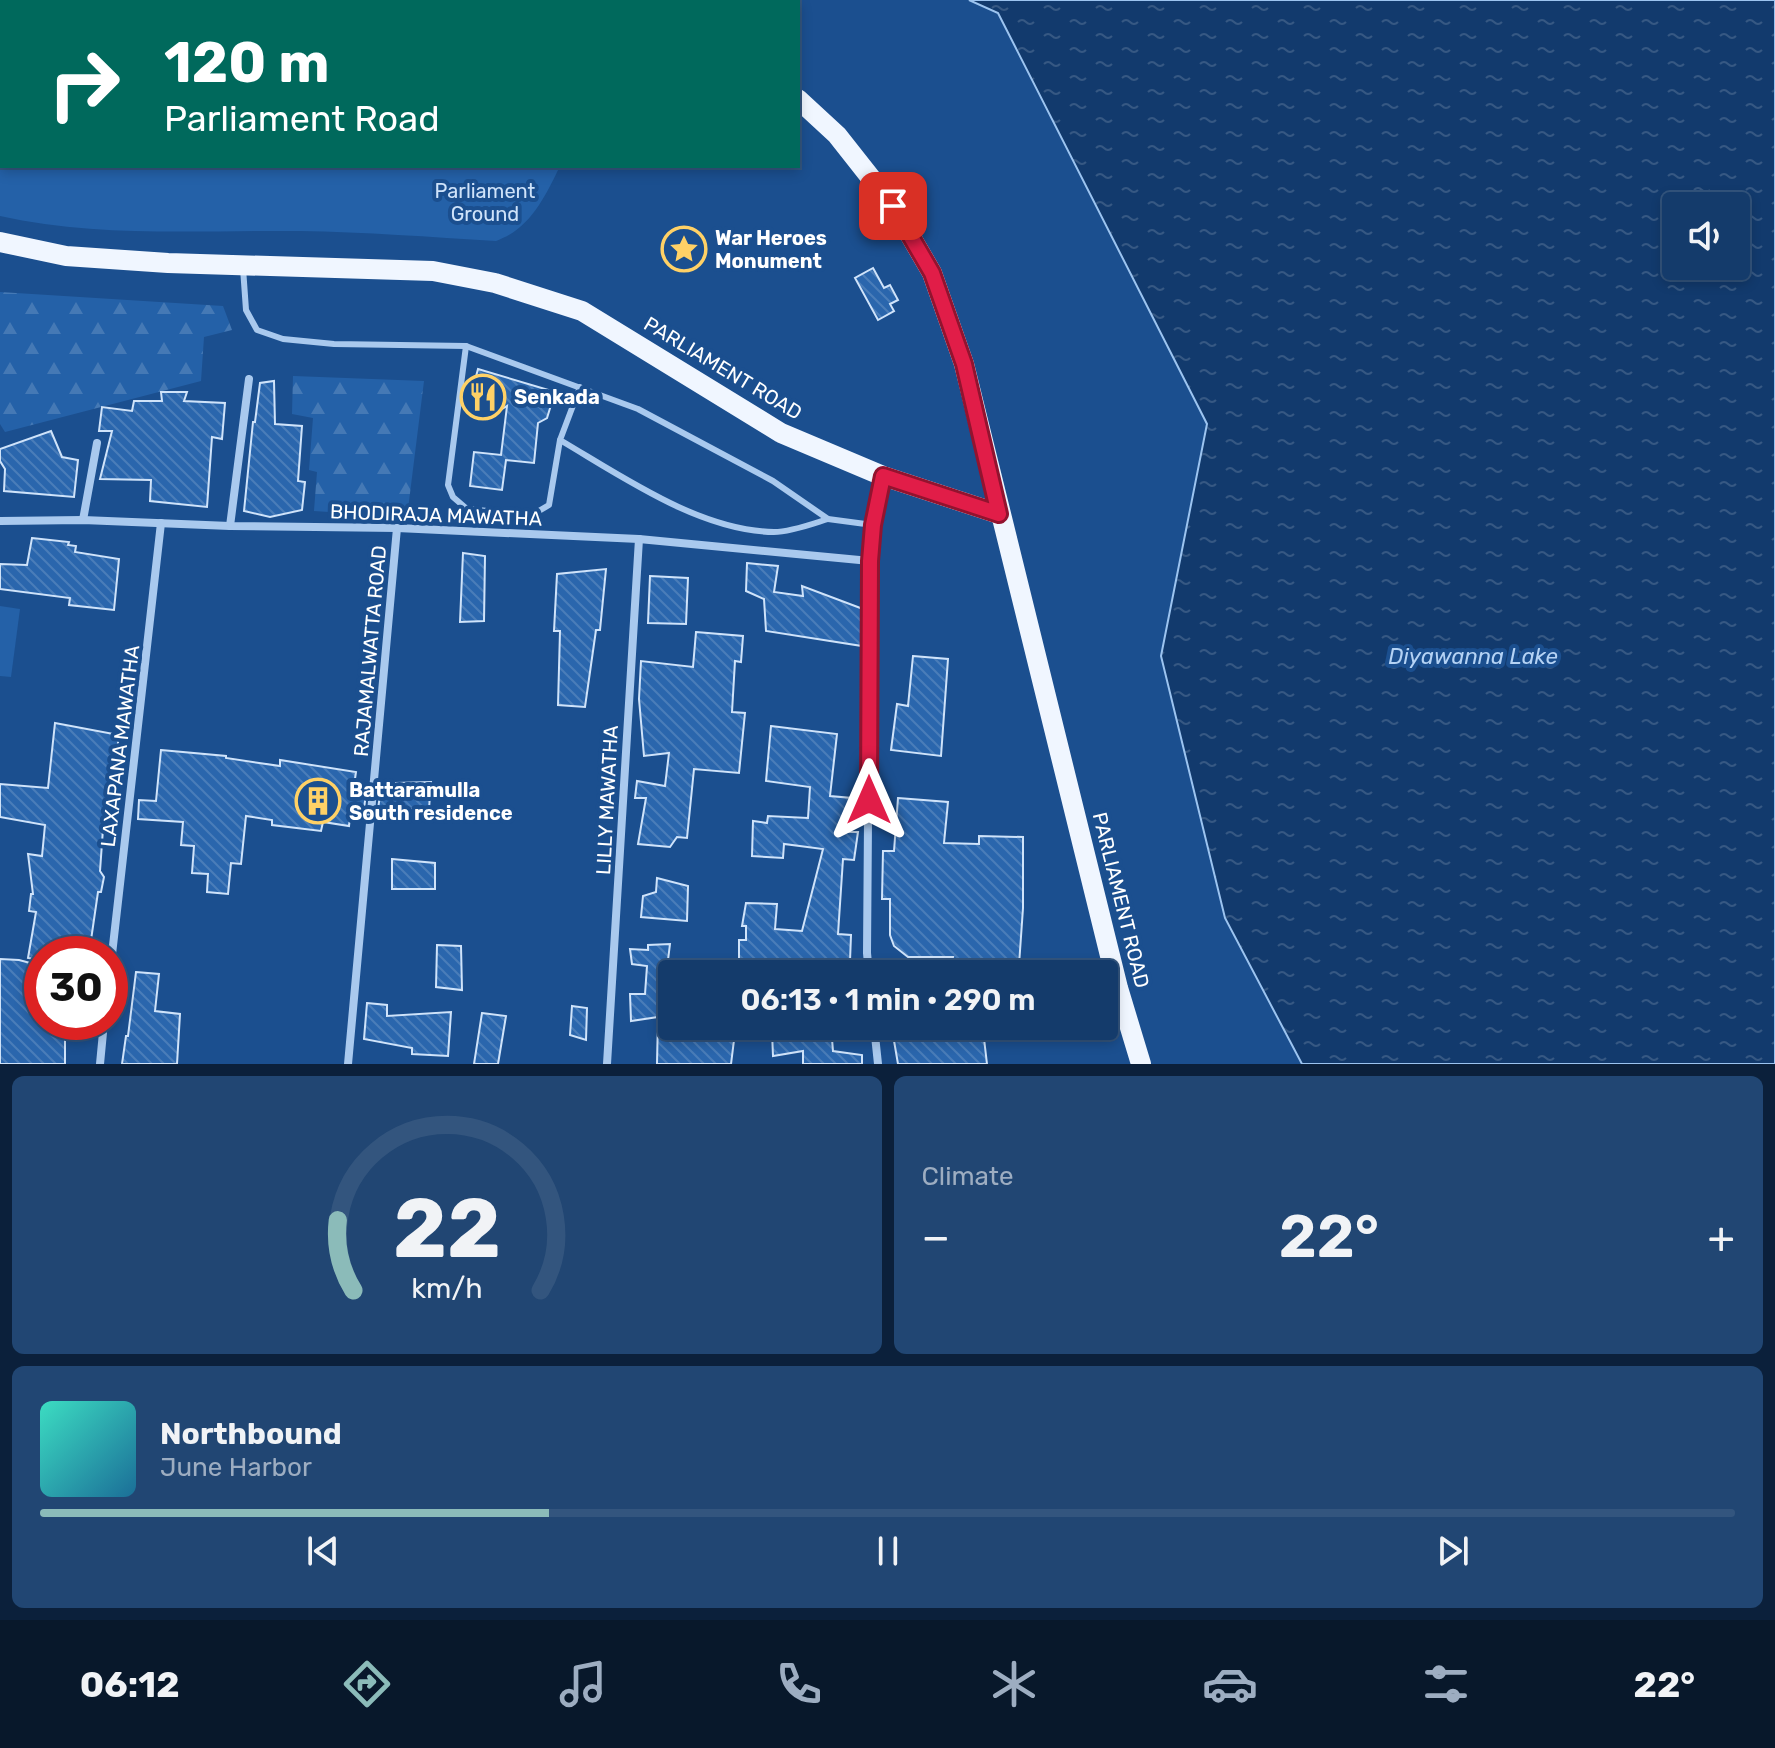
<!DOCTYPE html>
<meta charset="utf-8">
<style>
:root{--surface:#143b6b;--page:#214673;--text:#f1f3f6;--muted:#9dadc1;--line:#33557e;--accent:#8bbbb9}
body{margin:0;font-family:Rubik,sans-serif;background:var(--page);color:var(--text);height:100vh;display:flex;flex-direction:column;font-size:30px;white-space:nowrap}
*{box-sizing:border-box;margin:0}
p{font-size:26px;color:var(--muted)}
.icon{flex:none;width:44px;height:44px;fill:none;stroke:currentColor;stroke-width:2;stroke-linecap:round;stroke-linejoin:round}
.map{position:relative;height:1064px;overflow:hidden}
.side{display:flex;flex-direction:column;gap:12px;padding:12px;background:#0b203b;flex:1}
.side>*{flex:none}
.top-card{position:absolute;left:0px;top:0px;width:800px;height:168px;box-shadow:0 4px 12px #0003,0 0 0 2px var(--line);background:#00695c;color:#fff;overflow:hidden}
.tools{position:absolute;left:1662px;top:192px;display:grid;gap:16px}
.tools a{display:grid;place-items:center;width:88px;height:88px;border-radius:8px;background:var(--surface);box-shadow:0 4px 12px #0003,0 0 0 2px var(--line);font-size:40px}
.speed{position:absolute;left:24px;top:936px;display:flex;gap:16px;font-size:40px;font-weight:700;text-align:center}
.speed>*{display:grid;place-content:center;width:104px;height:104px;border-radius:50%;background:var(--surface);box-shadow:0 4px 12px #0003,0 0 0 2px var(--line);line-height:1}
.speed .limit{border:12px solid #d22;background:#fff;color:#111}
.pin{position:absolute;display:grid;place-items:center;width:68px;height:68px;color:#fff;margin:-34px;border-radius:16px;box-shadow:0 4px 12px #0006}
.me{position:absolute;width:88px;margin:-44px;rotate:0deg;stroke-linejoin:round;filter:drop-shadow(0 0 6px #0008)}
.turn{display:flex;align-items:center;gap:28px;height:168px;padding:0 32px;font-size:36px}
.turn .icon{width:104px;height:104px;stroke-width:2.5}
.turn b{display:block;font-size:56px;line-height:68px}
.big{font-size:60px;font-weight:600;line-height:1.1}
.side .tile{flex:1;display:flex;flex-direction:column;justify-content:center;gap:12px;min-width:0;padding:0 28px;border-radius:12px;background:var(--page)}
.side .dial{align-items:center;gap:0}
.dial svg{height:208px;overflow:visible;fill:none;stroke:var(--line);stroke-width:7;stroke-linecap:round;text-anchor:middle}
.dial text{fill:var(--text);stroke:none}
.song{display:flex;align-items:center;gap:24px}
.cover{width:96px;height:96px;border-radius:12px;background:linear-gradient(135deg,hsl(170 70% 55%),hsl(200 70% 35%))}
.played{height:8px;border-radius:4px;background:linear-gradient(90deg,var(--accent) 30%,var(--line) 30%)}
.keys{display:flex;justify-content:space-around;direction:ltr}
.heat{display:flex;justify-content:space-between;align-items:center;font-size:44px;direction:ltr}
.side .tiles{flex:1;display:grid;gap:12px;grid-template-columns:1fr 1fr}
.tile:last-child{grid-column:span 2}
.trip{position:absolute;left:658px;top:960px;width:460px;height:80px;border-radius:8px;background:var(--surface);box-shadow:0 4px 12px #0003,0 0 0 2px var(--line);font-weight:600;line-height:80px;text-align:center}
.menu{display:flex;height:128px;justify-content:space-around;align-items:center;background:#08182b;color:var(--muted)}
.menu .icon{width:56px;height:56px}
.menu .selected{color:var(--accent)}
.menu b{font-size:36px;color:var(--text)}
.map>svg:first-child{display:block}
.green{fill:#2461a8}
.forest{fill:url(#forest-firs)}
.water{fill:url(#water-ripples);stroke:#9cc4f0;stroke-width:2;fill-rule:evenodd}
.building{fill:url(#building-back-hatch);stroke:#cfe3fa;stroke-width:2}
.lines{fill:none;stroke-linecap:round;stroke-linejoin:round}
.service{stroke:#a9c9ee;stroke-width:6}
.minor{stroke:#a9c9ee;stroke-width:8}
.primary{stroke:#f0f6ff;stroke-width:20}
.route-casing{stroke:#92132f;stroke-width:20}
.route{stroke:#e11d48;stroke-width:14}
.labels{text-anchor:middle;stroke-width:8;stroke-linejoin:round;paint-order:stroke}
.park-label{font-size:20px;fill:#cfe3fa;stroke:#1b4f8f}
.poi-label{font-size:20px;font-weight:bold;fill:#fff;stroke:#1b4f8f;text-anchor:start}
.street-label{font-size:20px;fill:#fff;stroke:#1b4f8f}
.water-label{font-size:22px;font-style:italic;fill:#b5d3f5;stroke:#1b4f8f}
</style>
<div class="map">
<svg width="1775" height="1064" viewBox="0 0 1775 1064">
<defs>
<pattern id="forest-firs" width="22" height="20" patternUnits="userSpaceOnUse" patternTransform="scale(2)"><rect width="22" height="20" fill="#2461a8"/><path d="M5 1l3.5 6h-7zM16 11l3.5 6h-7z" fill="#4579b5"/></pattern>
<pattern id="water-ripples" width="26" height="14" patternUnits="userSpaceOnUse" patternTransform="scale(2)"><rect width="26" height="14" fill="#123a6d"/><path d="M2 4q2-2 4 0t4 0M15 11q2-2 4 0t4 0" fill="none" stroke="#365883"/></pattern>
<pattern id="building-back-hatch" width="6" height="6" patternUnits="userSpaceOnUse" patternTransform="scale(2)"><rect width="6" height="6" fill="#2a66ad"/><path d="M-1 5l2 2M0 0l6 6M5-1l2 2" fill="none" stroke="#4a7db9"/></pattern>
</defs>
<rect width="100%" height="100%" fill="#1b4f8f"/>
<!-- green -->
<g class="green">
<path d="M0,0H580L586,2H2V166H560C545,197 530,229 496,241C430,237 365,232 300,231C200,230 98,238 0,216Z"/>
<polygon points="0,606 20,609 11,677 0,676"/>
</g>
<!-- forest -->
<g class="forest">
<polygon points="0,292 223,306 232,330 204,337 201,381 5,432 0,424"/>
<polygon points="293,376 424,381 407,517 314,511 317,472 309,470 313,418 292,414"/>
</g>
<!-- water -->
<path class="water" d="M969,0H1775V1064H1302L1225,918L1161,656L1207,424L998,13ZM1676,206H1736V266H1676Z"/>
<!-- building -->
<g class="building">
<polygon points="873,268 884,288 890,285 898,300 890,304 894,311 878,320 855,278"/>
<polygon points="478,369 555,392 547,418 538,423 534,463 506,460 502,490 470,486 474,452 501,455 507,406 486,419 471,395"/>
<polygon points="274,381 275,424 302,426 298,481 305,482 302,510 270,517 244,511 253,422 255,422 260,383"/>
<polygon points="161,392 187,392 184,401 225,403 222,439 212,437 207,507 150,501 151,480 100,479 112,431 99,431 102,407 132,411 134,401 162,401"/>
<polygon points="51,431 62,457 78,460 74,497 4,491 5,469 0,461 0,449"/>
<polygon points="32,538 69,542 68,545 76,546 75,552 119,559 114,610 69,605 70,598 0,589 0,564 27,565"/>
<polygon points="463,553 485,556 484,621 460,622"/>
<polygon points="747,563 778,566 774,592 803,596 802,586 863,609 862,646 766,631 764,599 746,591"/>
<polygon points="606,569 600,630 596,630 585,707 558,705 560,631 554,631 557,574"/>
<polygon points="650,576 688,578 686,624 648,623"/>
<polygon points="696,632 743,636 741,662 735,661 732,712 745,713 739,773 694,769 687,838 677,837 670,847 638,844 646,798 635,798 637,781 665,786 669,753 644,756 639,699 641,661 693,667"/>
<polygon points="913,656 948,659 941,756 891,750 897,704 908,706"/>
<polygon points="55,723 119,735 107,829 103,829 100,871 104,877 101,892 98,892 91,940 95,940 94,954 42,954 42,960 28,958 36,912 29,911 31,894 33,894 28,854 42,856 45,825 0,817 0,784 48,788"/>
<polygon points="771,726 837,734 830,796 852,798 849,832 858,832 854,860 843,859 838,934 851,935 850,961 841,961 840,974 739,974 739,940 746,940 746,926 742,926 746,903 777,904 775,929 802,931 823,849 784,844 783,858 752,856 753,821 767,823 768,816 808,818 810,787 766,781"/>
<polygon points="161,750 226,756 226,758 280,766 280,760 356,772 353,792 366,793 364,809 351,807 349,826 323,822 321,831 272,825 272,820 246,816 241,864 231,863 228,894 207,892 208,874 192,873 194,846 181,845 183,822 138,819 139,800 156,801"/>
<polygon points="431,782 429,809 378,809 380,795 384,796 385,792 394,793 396,783"/>
<polygon points="898,798 948,802 944,843 979,844 979,836 1023,837 1023,908 1019,965 952,961 953,957 908,957 894,946 890,935 890,899 882,899 883,851 894,851"/>
<polygon points="392,859 435,863 435,889 392,889"/>
<polygon points="657,878 688,886 687,921 641,917 643,896 656,892"/>
<polygon points="670,944 666,976 672,976 672,1026 719,1026 719,1038 734,1040 731,1064 657,1064 658,1017 631,1021 630,994 645,994 647,966 632,964 630,949 648,950 648,945"/>
<polygon points="437,945 461,946 462,990 436,987"/>
<polygon points="0,959 19,960 38,965 38,1021 80,1025 79,1040 65,1040 65,1064 0,1064"/>
<polygon points="136,972 159,974 155,1011 180,1014 177,1064 122,1064 126,1036 128,1036"/>
<polygon points="367,1003 387,1005 387,1016 451,1012 448,1056 412,1054 412,1048 364,1039"/>
<polygon points="572,1006 587,1008 586,1040 570,1035"/>
<polygon points="482,1013 506,1016 498,1064 474,1064"/>
<polygon points="789,1026 828,1026 826,1039 832,1039 833,1051 862,1055 862,1064 803,1064 803,1051 773,1056 772,1032 788,1030"/>
<polygon points="983,1030 987,1064 898,1064 893,1035"/>
</g>
<g class="lines">
<!-- service -->
<g class="service">
<polyline points="243,268 246,310 257,330 283,339 334,344 466,346 638,409 773,481 828,519 873,525"/>
<polyline points="466,346 448,485 453,497 467,509 532,515 549,505 560,440"/>
<path d="M580,387L560,440C623,477 700,531 774,532C791,532 812,524 828,519"/>
</g>
<!-- minor -->
<g class="minor">
<polyline points="83,520 97,443"/>
<polyline points="0,521 83,520 230,526 397,528 639,539 870,561"/>
<polyline points="230,526 249,379"/>
<polyline points="110,972 161,523"/>
<polyline points="869,974 867,953 870,561 873,525 883,476"/>
<polyline points="874,1026 878,1064"/>
<polyline points="100,1064 104,1022"/>
<polyline points="348,1064 397,528"/>
<polyline points="607,1064 639,539"/>
</g>
<!-- primary -->
<g class="primary">
<polyline points="678,0 681,2"/>
<polyline points="798,99 837,135 893,206 932,273 964,364 1118,988 1141,1064"/>
<polyline points="0,242 66,256 168,263 433,271 495,283 582,311 781,433 883,476 999,514"/>
</g>
</g>
<g class="lines">
<!-- route casing -->
<g class="route-casing">
<polyline id="route" points="869,800 870,561 873,525 883,476 999,514 964,364 932,273 893,206"/>
</g>
<!-- route -->
<use href="#route" class="route"/>
</g>
<!-- icons -->
<defs>
<g id="sight-ring" transform="scale(2.3)"><circle r="9.5" fill="#1b4f8f" stroke="#ffd166" stroke-width="1.5"/><path d="M0-6L1.8-2.2L6-1.7L2.9 1.2L3.7 5.4L0 3.3L-3.7 5.4L-2.9 1.2L-6-1.7L-1.8-2.2Z" fill="#ffd166"/></g>
<g id="restaurant-ring" transform="scale(2.3)"><circle r="9.5" fill="#1b4f8f" stroke="#ffd166" stroke-width="1.5"/><path d="M-5-6h1v4h1v-4h1v4h1v-4h1v5L-1.5 .5V6h-2V.5L-5-1ZM5-6V6H3V1.5H1.5Q1.5-4 5-6Z" fill="#ffd166"/></g>
<g id="building-ring" transform="scale(2.3)"><circle r="9.5" fill="#1b4f8f" stroke="#ffd166" stroke-width="1.5"/><path d="M-4-6H4V6H1V3H-1V6H-4ZM-2.5-4.3h1.7v1.8h-1.7ZM.8-4.3h1.7v1.8H.8ZM-2.5-1h1.7V.8h-1.7ZM.8-1h1.7V.8H.8Z" fill="#ffd166"/></g>
</defs>
<g fill-rule="evenodd">
<use href="#sight-ring" x="684" y="249"/>
<use href="#restaurant-ring" x="483" y="397"/>
<use href="#building-ring" x="318" y="801"/>
</g>
<g class="labels">
<!-- park labels -->
<g class="park-label">
<text x="485" y="198">Parliament<tspan x="485" dy="23">Ground</tspan></text>
</g>
<!-- poi labels -->
<g class="poi-label">
<text x="715" y="245">War Heroes<tspan x="715" dy="23">Monument</tspan></text>
<text x="514" y="404">Senkada</text>
<text x="349" y="797">Battaramulla<tspan x="349" dy="23">South residence</tspan></text>
</g>
<!-- street labels -->
<g class="street-label">
<text transform="translate(723 368) rotate(31)" y="7">PARLIAMENT ROAD</text>
<text transform="translate(436 515) rotate(2)" y="7">BHODIRAJA MAWATHA</text>
<text transform="translate(370 651) rotate(-85)" y="7">RAJAMALWATTA ROAD</text>
<text transform="translate(120 746) rotate(-83)" y="7">LAXAPANA MAWATHA</text>
<text transform="translate(607 800) rotate(-87)" y="7">LILLY MAWATHA</text>
<text transform="translate(1121 900) rotate(76)" y="7">PARLIAMENT ROAD</text>
</g>
<!-- water labels -->
<g class="water-label">
<text x="1473" y="664">Diyawanna Lake</text>
</g>
</g>
</svg>
<div class="tools">
<a><svg class="icon" aria-label="sound" viewBox="0 0 24 24"><path d="M4 9h4l5-4v14l-5-4H4zM17 9q2 3 0 6"/></svg></a>
</div>
<div class="speed"><div class="limit">30</div></div>
<div class="pin" style="left:893px;top:206px;background:#d93025"><svg class="icon" aria-label="arrive" viewBox="0 0 24 24"><path d="M6 21V4h12l-3 4 3 4H6"/></svg></div>
<svg class="me" style="left:869px;top:800px" viewBox="-20 -20 40 40"><path d="M0-17L14 15 0 8-14 15z" fill="#e11d48" stroke="#fff" stroke-width="4"/></svg>
<div class="trip">06:13 · 1 min · 290 m</div>
<div class="top-card">
<div class="turn"><svg class="icon" aria-label="right" viewBox="0 0 24 24"><path d="M7 20v-9h11M14 6l5 5-5 5"/></svg><div><b>120 m</b>Parliament Road</div></div>
</div>
</div>
<section class="side">
<div class="tiles">
<div class="tile dial"><svg viewBox="0 0 100 80">
<path d="M14 69A42 42 0 1 1 86 69"/>
<path d="M14 69A42 42 0 0 1 8 42" stroke="#8bbbb9"/>
<text x="50" y="56" font-size="32" font-weight="700">22</text>
<text x="50" y="72" font-size="11">km/h</text>
</svg></div>
<div class="tile"><p>Climate</p>
<div class="heat"><a>−</a><b class="big">22°</b><a>+</a></div>
</div>
<div class="tile">
<div class="song"><i class="cover"></i><div><b>Northbound</b><p>June Harbor</p></div></div>
<div class="played"></div>
<div class="keys"><svg class="icon" aria-label="previous" viewBox="0 0 24 24"><path d="M18 5L8 12l10 7zM5 5v14"/></svg><svg class="icon" aria-label="pause" viewBox="0 0 24 24"><path d="M8 5v14M16 5v14"/></svg><svg class="icon" aria-label="next" viewBox="0 0 24 24"><path d="M6 5l10 7-10 7zM19 5v14"/></svg></div>
</div>
</div>
</section>
<nav class="menu">
<b>06:12</b>
<svg class="icon selected" aria-label="directions" viewBox="0 0 24 24"><path d="M12 3l9 9-9 9-9-9zM9 14v-3h6M13 9l2 2-2 2"/></svg>
<svg class="icon" aria-label="music" viewBox="0 0 24 24"><path d="M9 18V5l10-2v13"/><circle cx="6" cy="18" r="3"/><circle cx="16" cy="16" r="3"/></svg>
<svg class="icon" aria-label="phone" viewBox="0 0 24 24"><path d="M5 4h4l2 5-3 2q2 4 5 5l2-3 5 2v4C11 20 4 13 5 4z"/></svg>
<svg class="icon" aria-label="climate" viewBox="0 0 24 24"><path d="M12 3v18M4 7l16 10M4 17L20 7"/></svg>
<svg class="icon" aria-label="car" viewBox="0 0 24 24"><path d="M5 17H2v-5l4-1 3-4h7l3 4 3 1v5h-3M9 17h6M6 11h13"/><circle cx="7" cy="17" r="2"/><circle cx="17" cy="17" r="2"/></svg>
<svg class="icon" aria-label="filters" viewBox="0 0 24 24"><path d="M4 7h16M4 17h16"/><circle cx="9" cy="7" r="2"/><circle cx="15" cy="17" r="2"/></svg>
<b>22°</b>
</nav>
